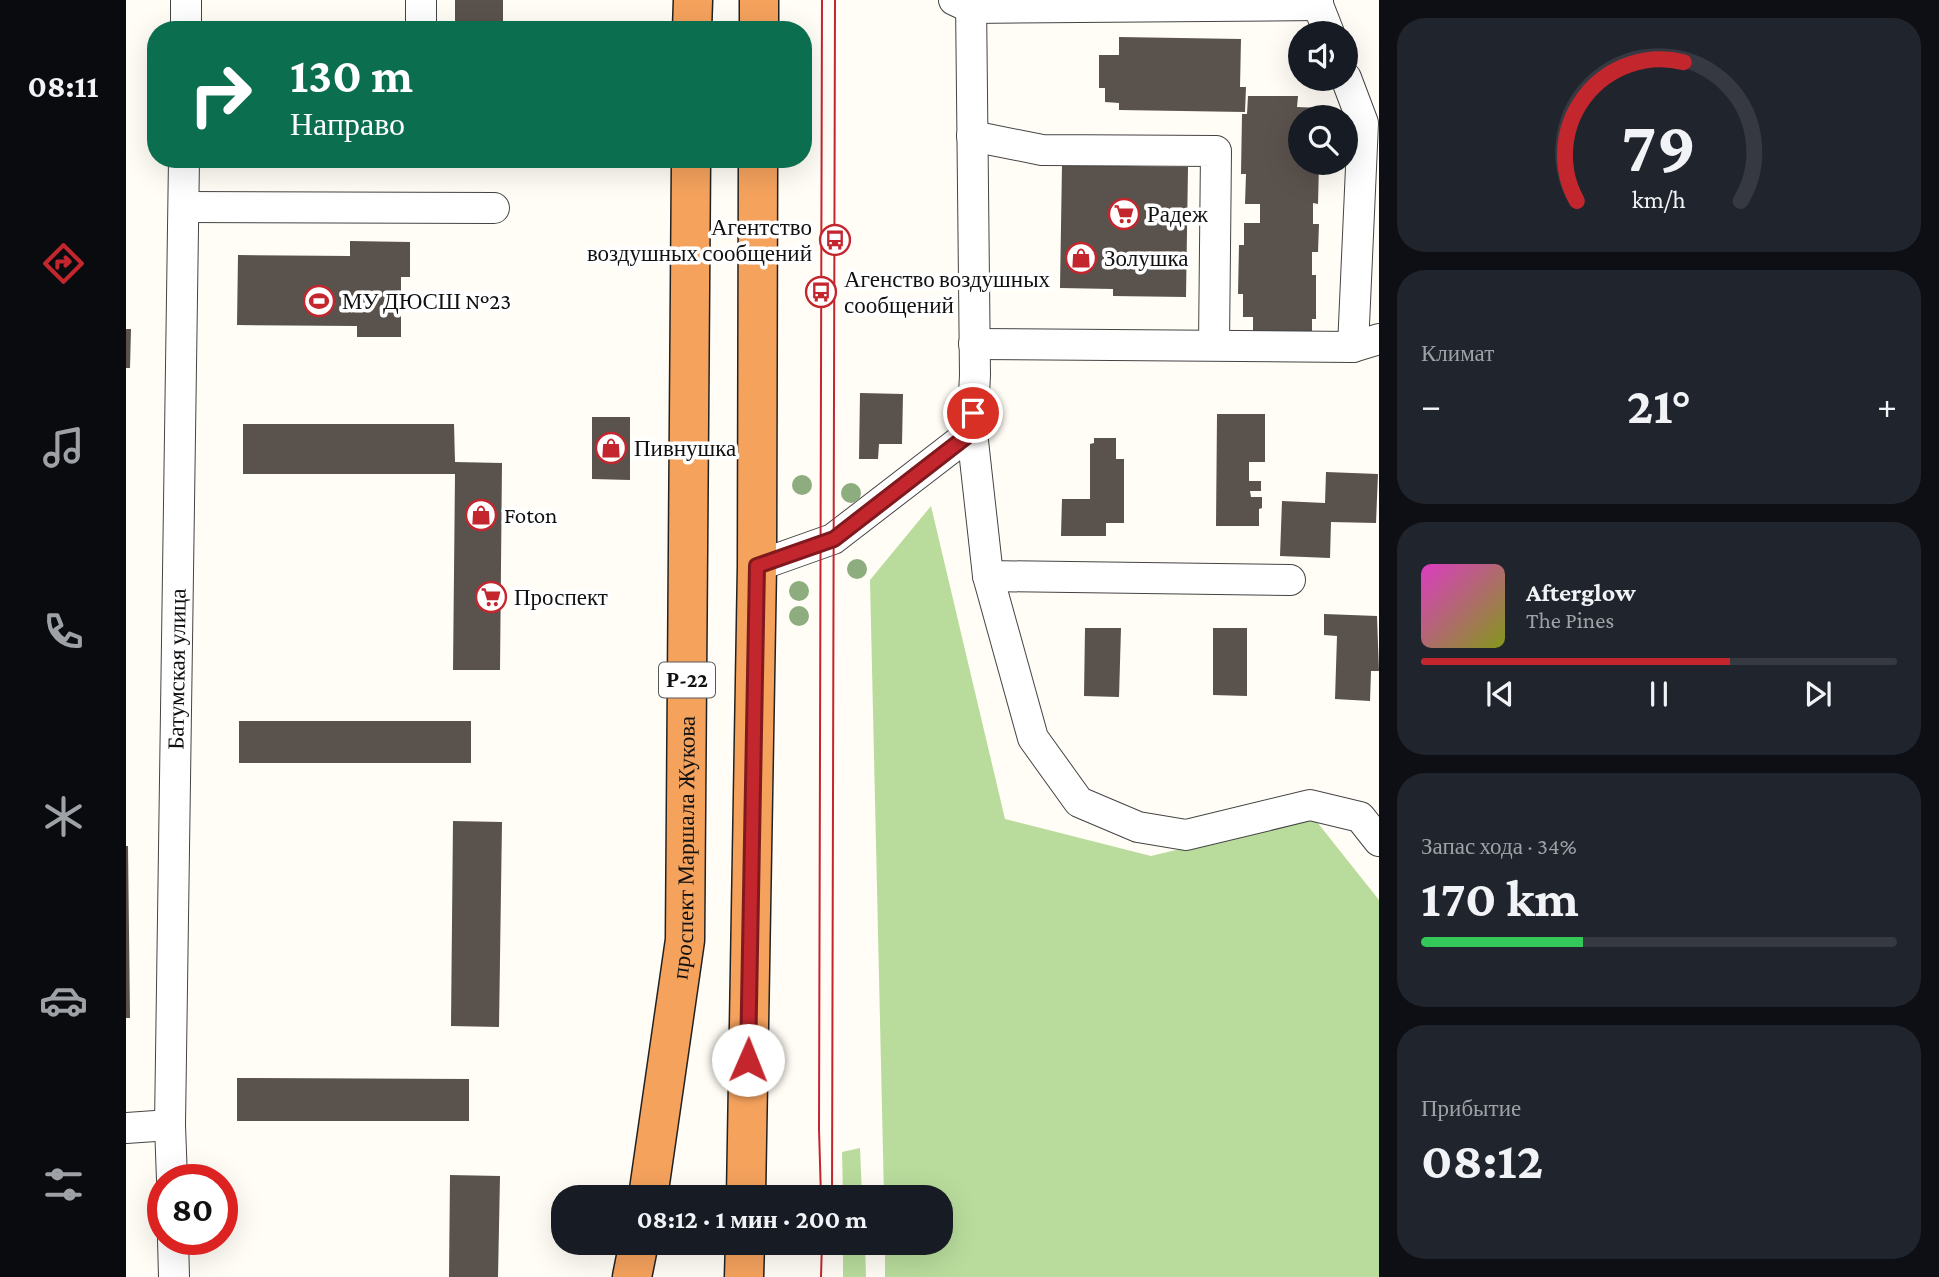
<!DOCTYPE html>
<html lang="ru">
<meta charset="utf-8">
<style>
:root{--surface:#171b24;--page:#20242c;--text:#f1f3f6;--muted:#9ea1a6;--line:#363941;--accent:#c4262e}
body{margin:0;font-family:"Crimson Pro",serif;background:var(--page);color:var(--text);height:100vh;display:flex;flex-direction:column;font-size:26px;white-space:nowrap}
*{box-sizing:border-box;margin:0}
p{font-size:23px;color:var(--muted)}
.icon{flex:none;width:38px;height:38px;fill:none;stroke:currentColor;stroke-width:2;stroke-linecap:round;stroke-linejoin:round}
.map{position:relative;flex:1;overflow:hidden}
.panel{display:flex;flex-direction:column;gap:18px;padding:18px;background:#0d0f14;width:560px}
.panel>*{flex:none}
.top-card{position:absolute;left:21px;top:21px;width:665px;height:147px;border-radius:28px;box-shadow:0 7px 28px #0002;background:#0b6e4f;color:#fff;overflow:hidden}
.tools{position:absolute;left:1162px;top:21px;display:grid;gap:14px}
.tools a{display:grid;place-items:center;width:70px;height:70px;border-radius:50%;background:var(--surface);box-shadow:0 7px 28px #0002;font-size:35px}
.speed{position:absolute;left:21px;top:1164px;display:flex;gap:14px;font-size:35px;font-weight:700;text-align:center}
.speed>*{display:grid;place-content:center;width:91px;height:91px;border-radius:50%;background:var(--surface);box-shadow:0 7px 28px #0002;line-height:1}
.speed .limit{border:10px solid #d22;background:#fff;color:#111}
.pin{position:absolute;display:grid;place-items:center;width:60px;height:60px;color:#fff;margin:-30px;border:4px solid #fff;border-radius:50%;box-shadow:0 2px 7px #0007}
.me{position:absolute;width:77px;margin:-38px;rotate:1deg;stroke-linejoin:round;filter:drop-shadow(0 0 5px #0008)}
.turn{display:flex;align-items:center;gap:24px;height:147px;padding:0 28px;font-size:32px}
.turn .icon{width:91px;height:91px;stroke-width:2.5}
.turn b{display:block;font-size:49px;line-height:60px}
.big{font-size:52px;font-weight:700;line-height:1.1}
.panel .card{flex:1;display:flex;flex-direction:column;justify-content:center;gap:10px;min-width:0;padding:0 24px;border-radius:28px;background:var(--page)}
.panel .dial{align-items:center;gap:0}
.dial svg{height:182px;overflow:visible;fill:none;stroke:var(--line);stroke-width:7;stroke-linecap:round;text-anchor:middle}
.dial text{fill:var(--text);stroke:none}
.song{display:flex;align-items:center;gap:21px}
.cover{width:84px;height:84px;border-radius:10px;background:linear-gradient(135deg,hsl(310 70% 55%),hsl(70 70% 35%))}
.played{height:7px;border-radius:4px;background:linear-gradient(90deg,var(--accent) 65%,var(--line) 65%)}
.keys{display:flex;justify-content:space-around;direction:ltr}
.heat{display:flex;justify-content:space-between;align-items:center;font-size:38px;direction:ltr}
.charge{height:10px;border-radius:5px;background:linear-gradient(90deg,#34c759 34%,var(--line) 0)}
.trip{position:absolute;left:425px;top:1185px;width:402px;height:70px;border-radius:28px;background:var(--surface);box-shadow:0 7px 28px #0002;font-weight:700;line-height:70px;text-align:center}
main{display:flex;flex:1;min-height:0}
.menu{display:flex;flex-direction:column;width:126px;justify-content:space-around;align-items:center;background:#090b0e;color:var(--muted)}
.menu .icon{width:49px;height:49px}
.menu .active{color:var(--accent)}
.menu b{font-size:32px;color:var(--text)}
.map>svg:first-child{display:block}
.forest{fill:#b9dc9c}
.building{fill:#5a524d}
.lines{fill:none;stroke-linecap:round;stroke-linejoin:round}
.minor-casing{stroke:#444;stroke-width:32}
.highway-casing{stroke:#222;stroke-width:41}
.minor{stroke:#fff;stroke-width:30}
.highway{stroke:#f5a25d;stroke-width:38}
.tram{stroke:#c4262e;stroke-width:2}
.tree{fill:#8dad7f}
.route-casing{stroke:#7f191e;stroke-width:18}
.route{stroke:#c4262e;stroke-width:12}
.labels{text-anchor:middle;stroke-width:7;stroke-linejoin:round;paint-order:stroke}
.shield{fill:#fff;stroke:#585858;stroke-width:2}
.shield-label{font-size:21px;font-weight:bold;fill:#111}
.poi-label{font-size:23px;fill:#111;stroke:#fff;text-anchor:start}
.street-label{font-size:23px;fill:#111;stroke:#fff}
</style>
<main>
<nav class="menu">
<b>08:11</b>
<svg class="icon active" aria-label="directions" viewBox="0 0 24 24"><path d="M12 3l9 9-9 9-9-9zM9 14v-3h6M13 9l2 2-2 2"/></svg>
<svg class="icon" aria-label="music" viewBox="0 0 24 24"><path d="M9 18V5l10-2v13"/><circle cx="6" cy="18" r="3"/><circle cx="16" cy="16" r="3"/></svg>
<svg class="icon" aria-label="phone" viewBox="0 0 24 24"><path d="M5 4h4l2 5-3 2q2 4 5 5l2-3 5 2v4C11 20 4 13 5 4z"/></svg>
<svg class="icon" aria-label="climate" viewBox="0 0 24 24"><path d="M12 3v18M4 7l16 10M4 17L20 7"/></svg>
<svg class="icon" aria-label="car" viewBox="0 0 24 24"><path d="M5 17H2v-5l4-1 3-4h7l3 4 3 1v5h-3M9 17h6M6 11h13"/><circle cx="7" cy="17" r="2"/><circle cx="17" cy="17" r="2"/></svg>
<svg class="icon" aria-label="filters" viewBox="0 0 24 24"><path d="M4 7h16M4 17h16"/><circle cx="9" cy="7" r="2"/><circle cx="15" cy="17" r="2"/></svg>
</nav>
<div class="map">
<svg width="1253" height="1277" viewBox="0 0 1253 1277">
<rect width="100%" height="100%" fill="#fffdf5"/>
<!-- forest -->
<g class="forest">
<polygon points="805,506 879,819 1025,856 1187,817 1253,900 1253,1277 759,1277 759,1243 816,1242 816,1197 758,1197 744,580"/>
<polygon points="734,1148 736,1197 717,1197 716,1152"/>
<polygon points="717,1243 739,1243 740,1277 717,1277"/>
</g>
<!-- building -->
<g class="building">
<rect x="329" y="0" width="48" height="30"/>
<polygon points="993,37 1115,39 1114,87 1120,87 1119,112 993,110 993,103 979,102 979,88 973,88 973,55 993,55"/>
<polygon points="1122,96 1172,96 1171,107 1195,108 1195,117 1174,117 1174,163 1193,163 1192,204 1187,203 1187,224 1193,224 1192,252 1186,252 1186,275 1190,275 1190,319 1186,319 1186,332 1127,331 1127,317 1117,317 1117,294 1112,294 1113,245 1118,245 1118,223 1134,223 1134,204 1119,204 1120,174 1115,174 1116,114 1121,114"/>
<polygon points="936,165 1062,167 1060,297 987,296 987,289 934,288"/>
<polygon points="224,241 284,242 284,277 275,277 275,337 231,337 231,326 111,325 112,255 224,256"/>
<polygon points="0,329 5,329 4,368 0,368"/>
<polygon points="734,393 777,394 776,444 753,444 752,459 733,459"/>
<polygon points="1091,414 1139,414 1139,462 1123,462 1123,481 1135,481 1135,491 1124,491 1125,497 1136,497 1136,508 1133,509 1133,526 1090,526"/>
<polygon points="466,417 504,417 504,480 466,479"/>
<polygon points="117,424 328,424 329,462 376,463 374,670 327,670 329,474 117,474"/>
<polygon points="968,438 990,438 990,459 998,459 998,523 980,523 980,536 935,536 936,499 964,499 964,444 968,443"/>
<polygon points="1200,472 1252,474 1250,523 1205,522 1204,558 1154,556 1156,501 1199,503"/>
<polygon points="1198,614 1251,616 1253,671 1245,671 1244,701 1209,699 1211,636 1198,635"/>
<polygon points="959,628 995,628 993,697 958,696"/>
<polygon points="1087,628 1121,628 1121,696 1087,695"/>
<rect x="113" y="721" width="232" height="42"/>
<polygon points="327,821 376,822 373,1027 325,1026"/>
<polygon points="0,846 2,846 4,1018 0,1018"/>
<polygon points="111,1078 343,1079 343,1121 111,1121"/>
<polygon points="324,1175 374,1176 372,1277 323,1277"/>
</g>
<g class="lines">
<!-- minor casing -->
<g class="minor-casing">
<g id="minor">
<polyline points="828,0 845,8 1192,5 1192,0"/>
<polyline points="1192,5 1203,33"/>
<polyline points="60,30 60,0"/>
<polyline points="295,30 295,0"/>
<polyline points="1220,78 1237,123 1227,347"/>
<polyline points="846,136 916,150 1090,151 1088,345"/>
<polyline points="58,207 368,208"/>
<polyline points="848,344 1227,347 1253,339"/>
<polyline points="846,432 862,576 1164,580"/>
<polyline points="631,566 707,539 846,432 849,375 845,0"/>
<polyline points="862,576 907,738 953,802 1012,827 1060,835 1184,805 1234,817 1253,841"/>
<polyline points="0,1128 44,1125"/>
<path id="s1" d="M46,1180L44,1125L58,159"/>
<polyline points="47,1239 48,1277"/>
</g>
</g>
<!-- highway casing -->
<g class="highway-casing">
<g id="highway">
<polyline points="566,30 567,0"/>
<polyline points="633,30 633,0"/>
<path id="s2" d="M522,1197L559,940L565,159"/>
<polyline points="620,1197 631,566 632,159"/>
<polyline points="506,1277 513,1242"/>
<polyline points="618,1277 619,1242"/>
</g>
</g>
<!-- minor -->
<use href="#minor" class="minor"/>
<!-- highway -->
<use href="#highway" class="highway"/>
<!-- tram -->
<g class="tram">
<polyline points="695,1197 693,1129 696,0"/>
<polyline points="706,1197 709,0"/>
<polyline points="695,1277 696,1242"/>
</g>
</g>
<!-- trees -->
<g class="tree">
<circle cx="676" cy="485" r="10"/>
<circle cx="725" cy="493" r="10"/>
<circle cx="731" cy="569" r="10"/>
<circle cx="673" cy="591" r="10"/>
<circle cx="673" cy="616" r="10"/>
</g>
<g class="lines">
<!-- route casing -->
<g class="route-casing">
<polyline id="route" points="622,1060 631,566 708,539 846,432 847,413"/>
</g>
<!-- route -->
<use href="#route" class="route"/>
</g>
<!-- icons -->
<defs>
<g id="supermarket-ring" transform="scale(1.575)"><circle r="9.5" fill="#fff" stroke="#c4262e" stroke-width="1.5"/><path d="M-6-5.5h2.5l.6 2H6L4.5 2H-2.5L-4.4-4H-6ZM-1.5 3.2a1.3 1.3 0 1 0 .1 0ZM3 3.2a1.3 1.3 0 1 0 .1 0Z" fill="#c4262e"/></g>
<g id="bus-ring" transform="scale(1.575)"><circle r="9.5" fill="#fff" stroke="#c4262e" stroke-width="1.5"/><path d="M-5-6H5V4H4V6H2V4H-2V6H-4V4H-5ZM-3.5-4V0h7V-4ZM-3.5 1.2v1.5H-2V1.2ZM2 1.2v1.5H3.5V1.2Z" fill="#c4262e"/></g>
<g id="shop-ring" transform="scale(1.575)"><circle r="9.5" fill="#fff" stroke="#c4262e" stroke-width="1.5"/><path d="M-5-2.5h2.3a2.7 3.5 0 0 1 5.4 0H5L5.5 6h-11ZM-1.5-2.5h3a1.5 2.3 0 0 0-3 0Z" fill="#c4262e"/></g>
<g id="stadium-ring" transform="scale(1.575)"><circle r="9.5" fill="#fff" stroke="#c4262e" stroke-width="1.5"/><path d="M0-5a6.5 5 0 1 0 0 10a6.5 5 0 1 0 0-10ZM-3.5-1.8h7v3.6h-7Z" fill="#c4262e"/></g>
</defs>
<g fill-rule="evenodd">
<use href="#supermarket-ring" x="998" y="214"/>
<use href="#bus-ring" x="709" y="240"/>
<use href="#shop-ring" x="955" y="258"/>
<use href="#bus-ring" x="695" y="292"/>
<use href="#stadium-ring" x="193" y="301"/>
<use href="#shop-ring" x="485" y="448"/>
<use href="#shop-ring" x="355" y="515"/>
<use href="#supermarket-ring" x="365" y="597"/>
</g>
<g class="labels">
<!-- shield labels -->
<rect class="shield" x="533" y="662.5" width="56" height="35" rx="5"/>
<g class="shield-label">
<text x="561" y="687">Р-22</text>
</g>
<!-- poi labels -->
<g class="poi-label">
<text x="1021" y="222">Радеж</text>
<text x="686" y="235" text-anchor="end">Агентство<tspan x="686" dy="26">воздушных сообщений</tspan></text>
<text x="978" y="266">Золушка</text>
<text x="718" y="287">Агенство воздушных<tspan x="718" dy="26">сообщений</tspan></text>
<text x="216" y="309">МУ ДЮСШ №23</text>
<text x="508" y="456">Пивнушка</text>
<text x="378" y="523">Foton</text>
<text x="388" y="605">Проспект</text>
</g>
<!-- street labels -->
<g class="street-label">
<text dy="8" stroke="none"><textPath href="#s1" startOffset="511">Батумская улица</textPath></text>
<text dy="8" stroke="none"><textPath href="#s2" startOffset="352">проспект Маршала Жукова</textPath></text>
</g>
</g>
</svg>
<div class="tools">
<a><svg class="icon" aria-label="sound" viewBox="0 0 24 24"><path d="M4 9h4l5-4v14l-5-4H4zM17 9q2 3 0 6"/></svg></a>
<a><svg class="icon" aria-label="search" viewBox="0 0 24 24"><circle cx="10" cy="10" r="6"/><path d="M15 15l6 6"/></svg></a>
</div>
<div class="speed"><div class="limit">80</div></div>
<div class="pin" style="left:847px;top:413px;background:#d93025"><svg class="icon" aria-label="arrive" viewBox="0 0 24 24"><path d="M6 21V4h12l-3 4 3 4H6"/></svg></div>
<svg class="me" style="left:622px;top:1060px" viewBox="-20 -20 40 40"><circle r="19" fill="#fff"/><path d="M0-13L10 11 0 6-10 11z" fill="#c4262e"/></svg>
<div class="trip">08:12 · 1 мин · 200 m</div>
<div class="top-card">
<div class="turn"><svg class="icon" aria-label="right" viewBox="0 0 24 24"><path d="M7 20v-9h11M14 6l5 5-5 5"/></svg><div><b>130 m</b>Направо</div></div>
</div>
</div>
<section class="panel">
<div class="card dial"><svg viewBox="0 0 100 80">
<path d="M14 69A42 42 0 1 1 86 69"/>
<path d="M14 69A42 42 0 0 1 61 8" stroke="#c4262e"/>
<text x="50" y="56" font-size="32" font-weight="700">79</text>
<text x="50" y="72" font-size="11">km/h</text>
</svg></div>
<div class="card"><p>Климат</p>
<div class="heat"><a>−</a><b class="big">21°</b><a>+</a></div>
</div>
<div class="card">
<div class="song"><i class="cover"></i><div><b>Afterglow</b><p>The Pines</p></div></div>
<div class="played"></div>
<div class="keys"><svg class="icon" aria-label="previous" viewBox="0 0 24 24"><path d="M18 5L8 12l10 7zM5 5v14"/></svg><svg class="icon" aria-label="pause" viewBox="0 0 24 24"><path d="M8 5v14M16 5v14"/></svg><svg class="icon" aria-label="next" viewBox="0 0 24 24"><path d="M6 5l10 7-10 7zM19 5v14"/></svg></div>
</div>
<div class="card"><p>Запас хода · 34%</p><b class="big">170 km</b><div class="charge"></div></div>
<div class="card"><p>Прибытие</p><b class="big">08:12</b></div>
</section>
</main>
